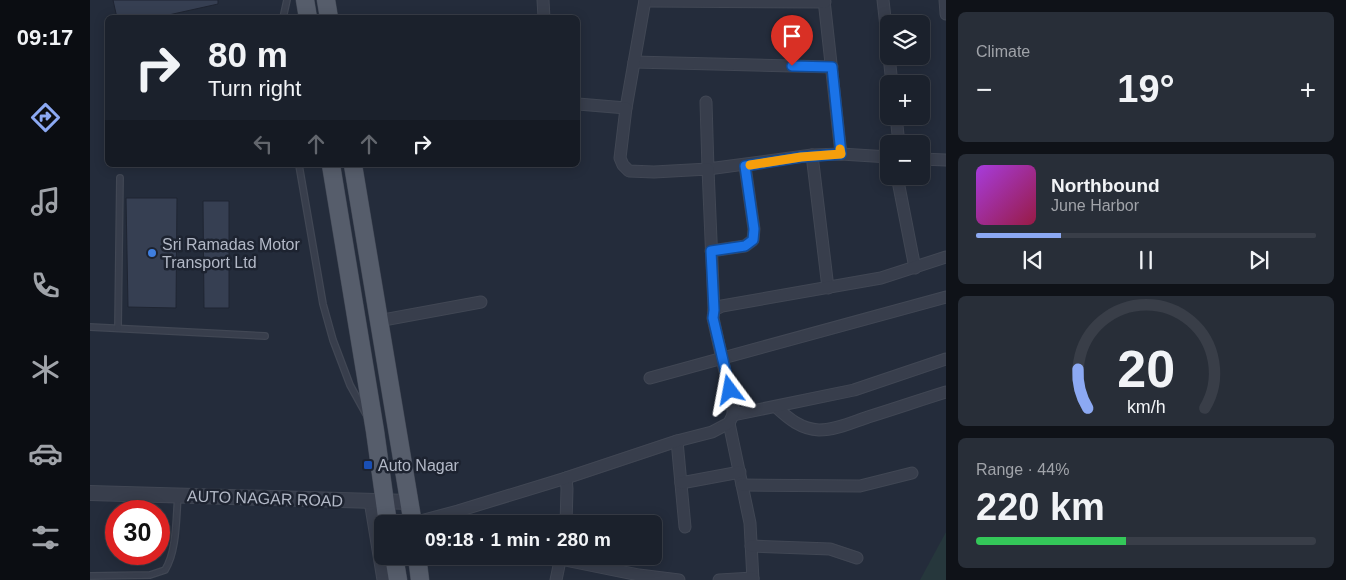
<!DOCTYPE html>
<meta charset="utf-8">
<style>
:root{--surface:#1b212c;--page:#282e38;--text:#f1f3f6;--muted:#a0a3a9;--line:#393e48;--accent:#8ca9f3}
body{margin:0;font-family:Arial,sans-serif;background:var(--page);color:var(--text);height:100vh;display:flex;flex-direction:column;font-size:19px;white-space:nowrap}
*{box-sizing:border-box;margin:0}
p{font-size:16px;color:var(--muted)}
.icon{flex:none;width:28px;height:28px;fill:none;stroke:currentColor;stroke-width:2;stroke-linecap:round;stroke-linejoin:round}
.map{position:relative;flex:1;overflow:hidden}
.drawer{display:flex;flex-direction:column;gap:12px;padding:12px;background:#0f1218;width:400px}
.drawer>*{flex:none}
.banner{position:absolute;left:15px;top:15px;width:475px;height:152px;border-radius:8px;box-shadow:0 2px 12px #0003,0 0 0 1px var(--line);background:#1b212c;color:var(--text);overflow:hidden}
.buttons{position:absolute;left:790px;top:15px;display:grid;gap:10px}
.buttons a{display:grid;place-items:center;width:50px;height:50px;border-radius:8px;background:var(--surface);box-shadow:0 2px 12px #0003,0 0 0 1px var(--line);font-size:25px}
.speed{position:absolute;left:15px;top:500px;display:flex;gap:10px;font-size:25px;font-weight:700;text-align:center}
.speed>*{display:grid;place-content:center;width:65px;height:65px;border-radius:50%;background:var(--surface);box-shadow:0 2px 12px #0003,0 0 0 1px var(--line);line-height:1}
.speed .limit{border:8px solid #d22;background:#fff;color:#111}
.pin{position:absolute;display:grid;place-items:center;width:42px;height:42px;color:#fff;margin:-51px -21px;border-radius:50% 50% 50% 0;rotate:-45deg;box-shadow:0 0 5px #0007}
.pin .icon{rotate:45deg}
.me{position:absolute;width:55px;margin:-28px;rotate:347deg;stroke-linejoin:round;filter:drop-shadow(0 0 4px #0008)}
.turn{display:flex;align-items:center;gap:18px;height:105px;padding:0 20px;font-size:22px}
.turn .icon{width:65px;height:65px;stroke-width:2.5}
.turn b{display:block;font-size:35px;line-height:42px}
.lanes{display:flex;align-items:center;height:48px;padding:0 20px;background:#0003;justify-content:center;gap:25px;direction:ltr}
.lanes .off{opacity:.35}
.big{font-size:38px;font-weight:800;line-height:1.1}
.drawer .card{flex:1;display:flex;flex-direction:column;justify-content:center;gap:8px;min-width:0;padding:0 18px;border-radius:8px;background:var(--page)}
.drawer .dial{align-items:center;gap:0}
.dial svg{height:130px;overflow:visible;fill:none;stroke:var(--line);stroke-width:7;stroke-linecap:round;text-anchor:middle}
.dial text{fill:var(--text);stroke:none}
.song{display:flex;align-items:center;gap:15px}
.cover{width:60px;height:60px;border-radius:8px;background:linear-gradient(135deg,hsl(280 70% 55%),hsl(340 70% 35%))}
.played{height:5px;border-radius:2px;background:linear-gradient(90deg,var(--accent) 25%,var(--line) 25%)}
.keys{display:flex;justify-content:space-around;direction:ltr}
.heat{display:flex;justify-content:space-between;align-items:center;font-size:28px;direction:ltr}
.charge{height:8px;border-radius:4px;background:linear-gradient(90deg,#34c759 44%,var(--line) 0)}
.trip{position:absolute;left:284px;top:515px;width:288px;height:50px;border-radius:8px;background:var(--surface);box-shadow:0 2px 12px #0003,0 0 0 1px var(--line);font-weight:800;line-height:50px;text-align:center}
main{display:flex;flex:1;min-height:0}
.tab-bar{display:flex;flex-direction:column;width:90px;justify-content:space-around;align-items:center;background:#0b0d12;color:var(--muted)}
.tab-bar .icon{width:35px;height:35px}
.tab-bar .active{color:var(--accent)}
.tab-bar b{font-size:22px;color:var(--text)}
.map>svg:first-child{display:block}
.green{fill:#26373c}
.building{fill:#363f52;stroke:#1f2532}
.lines{fill:none;stroke-linecap:round;stroke-linejoin:round}
.service-casing{stroke:#414754;stroke-width:8}
.minor-casing{stroke:#414754;stroke-width:13}
.tertiary-casing{stroke:#414754;stroke-width:16}
.primary-casing{stroke:#414754;stroke-width:19}
.service{stroke:#383e4c;stroke-width:5.5}
.minor{stroke:#383e4c;stroke-width:11}
.tertiary{stroke:#383e4c;stroke-width:14}
.primary{stroke:#565d6b;stroke-width:18}
.route-casing{stroke:#114b97;stroke-width:12}
.route{stroke:#1a73e8;stroke-width:9}
.slow{stroke:#f59e0b;stroke-width:9}
.shop-dot{fill:#3f7fe0;stroke:#1d2330;stroke-width:2}
.transit-dot{fill:#1a4fb4;stroke:#1d2330;stroke-width:2}
.labels{text-anchor:middle;stroke-width:5;stroke-linejoin:round;paint-order:stroke}
.poi-label{font-size:16px;fill:#b3b9c7;stroke:#1d2330;text-anchor:start}
.street-label{font-size:16px;fill:#b3b9c7;stroke:#1d2330}
</style>
<main>
<nav class="tab-bar">
<b>09:17</b>
<svg class="icon active" aria-label="directions" viewBox="0 0 24 24"><path d="M12 3l9 9-9 9-9-9zM9 14v-3h6M13 9l2 2-2 2"/></svg>
<svg class="icon" aria-label="music" viewBox="0 0 24 24"><path d="M9 18V5l10-2v13"/><circle cx="6" cy="18" r="3"/><circle cx="16" cy="16" r="3"/></svg>
<svg class="icon" aria-label="phone" viewBox="0 0 24 24"><path d="M5 4h4l2 5-3 2q2 4 5 5l2-3 5 2v4C11 20 4 13 5 4z"/></svg>
<svg class="icon" aria-label="climate" viewBox="0 0 24 24"><path d="M12 3v18M4 7l16 10M4 17L20 7"/></svg>
<svg class="icon" aria-label="car" viewBox="0 0 24 24"><path d="M5 17H2v-5l4-1 3-4h7l3 4 3 1v5h-3M9 17h6M6 11h13"/><circle cx="7" cy="17" r="2"/><circle cx="17" cy="17" r="2"/></svg>
<svg class="icon" aria-label="filters" viewBox="0 0 24 24"><path d="M4 7h16M4 17h16"/><circle cx="9" cy="7" r="2"/><circle cx="15" cy="17" r="2"/></svg>
</nav>
<div class="map">
<svg width="856" height="580" viewBox="0 0 856 580">
<rect width="100%" height="100%" fill="#242c3b"/>
<!-- green -->
<polygon class="green" points="856,532 856,580 830,580"/>
<!-- building -->
<g class="building">
<polygon points="23,0 128,0 128,4 65,18 27,18"/>
<polygon points="36,198 87,198 86,308 38,307"/>
<polygon points="113,201 139,201 139,308 114,308"/>
</g>
<g class="lines">
<!-- service casing -->
<g class="service-casing">
<g id="service">
<polyline points="193,18 197,0"/>
<polyline points="209,165 233,304 243,340 260,385 276,414"/>
<polyline points="0,327 175,336"/>
<polyline points="28,328 30,178"/>
<path d="M0,576L60,575L75,570C87,551 86,518 88,495"/>
</g>
</g>
<!-- minor casing -->
<g class="minor-casing">
<g id="minor">
<polyline points="453,0 454,18"/>
<polyline points="734,0 751,154"/>
<polyline points="793,0 799,54"/>
<polyline points="855,0 856,14"/>
<polyline points="555,1 735,2"/>
<polyline points="799,56 802,84"/>
<polyline points="544,62 742,67"/>
<polyline points="616,102 618,169 722,155 751,154 799,157"/>
<polyline points="536,108 555,0"/>
<polyline points="806,116 809,144"/>
<polyline points="722,155 738,288"/>
<polyline points="831,159 856,160"/>
<polyline points="807,176 825,268"/>
<polyline points="621,251 655,246 663,240 664,229 655,166"/>
<polyline points="624,310 632,306 791,278 856,257"/>
<polyline points="288,321 391,302"/>
<polyline points="560,378 856,297"/>
<path d="M686,407C699,419 711,429 729,430C746,430 763,422 778,417C804,409 830,400 856,392"/>
<polyline points="643,415 764,390 856,359"/>
<polyline points="639,423 660,523 663,580"/>
<polyline points="587,441 595,527"/>
<polyline points="476,478 477,489 476,524"/>
<polyline points="591,483 650,472"/>
<polyline points="652,485 770,486 822,473"/>
<polyline points="280,501 293,580"/>
<polyline points="323,523 368,511 476,478 587,441 622,432 639,423 643,415 643,407 623,318 624,310 618,169 564,172 539,171 533,165 530,158 536,108 488,104"/>
<polyline points="661,546 740,549 767,558"/>
<polyline points="470,559 549,575 589,580"/>
<polyline points="466,580 471,556"/>
<polyline points="629,580 663,578"/>
</g>
</g>
<!-- tertiary casing -->
<g class="tertiary-casing">
<polyline id="tertiary" points="0,493 320,502"/>
</g>
<!-- primary casing -->
<g class="primary-casing">
<g id="primary">
<polyline points="215,0 218,18"/>
<polyline points="236,0 239,18"/>
<polyline points="241,165 285,431 298,524"/>
<polyline points="263,165 323,524"/>
<polyline points="304,556 308,580"/>
<polyline points="327,556 330,580"/>
</g>
</g>
<!-- service -->
<use href="#service" class="service"/>
<!-- minor -->
<use href="#minor" class="minor"/>
<!-- tertiary -->
<use href="#tertiary" class="tertiary"/>
<!-- primary -->
<use href="#primary" class="primary"/>
</g>
<g class="lines">
<!-- route casing -->
<g class="route-casing">
<polyline id="route" points="640,390 623,318 624,310 621,251 655,246 663,240 664,229 655,166 711,157 751,154 742,67 702,66"/>
</g>
<!-- route -->
<use href="#route" class="route"/>
<!-- slow -->
<polyline class="slow" points="660,165 711,157 751,154 750,149"/>
</g>
<!-- markers -->
<circle class="shop-dot" cx="62" cy="253" r="5"/>
<rect class="transit-dot" x="273" y="460" width="10" height="10" rx="2.5"/>
<g class="labels">
<!-- poi labels -->
<g class="poi-label">
<text x="72" y="250">Sri Ramadas Motor<tspan x="72" dy="18">Transport Ltd</tspan></text>
<text x="288" y="471">Auto Nagar</text>
</g>
<!-- street labels -->
<g class="street-label">
<text transform="translate(175 498) rotate(2)" y="6">AUTO NAGAR ROAD</text>
</g>
</g>
</svg>
<div class="buttons">
<a><svg class="icon" aria-label="layers" viewBox="0 0 24 24"><path d="M12 4l9 5-9 5-9-5zM3 14l9 5 9-5"/></svg></a>
<a>+</a>
<a>−</a>
</div>
<div class="speed"><div class="limit">30</div></div>
<div class="pin" style="left:702px;top:66px;background:#d93025"><svg class="icon" aria-label="arrive" viewBox="0 0 24 24"><path d="M6 21V4h12l-3 4 3 4H6"/></svg></div>
<svg class="me" style="left:640px;top:390px" viewBox="-20 -20 40 40"><path d="M0-17L14 15 0 8-14 15z" fill="#1a73e8" stroke="#fff" stroke-width="4"/></svg>
<div class="trip">09:18 · 1 min · 280 m</div>
<div class="banner">
<div class="turn"><svg class="icon" aria-label="right" viewBox="0 0 24 24"><path d="M7 20v-9h11M14 6l5 5-5 5"/></svg><div><b>80 m</b>Turn right</div></div>
<div class="lanes"><svg class="icon off" aria-label="left" viewBox="0 0 24 24"><path d="M17 20v-9H6M10 6l-5 5 5 5"/></svg><svg class="icon off" aria-label="ahead" viewBox="0 0 24 24"><path d="M12 20V5M6 11l6-6 6 6"/></svg><svg class="icon off" aria-label="ahead" viewBox="0 0 24 24"><path d="M12 20V5M6 11l6-6 6 6"/></svg><svg class="icon" aria-label="right" viewBox="0 0 24 24"><path d="M7 20v-9h11M14 6l5 5-5 5"/></svg></div>
</div>
</div>
<section class="drawer">
<div class="card"><p>Climate</p>
<div class="heat"><a>−</a><b class="big">19°</b><a>+</a></div>
</div>
<div class="card">
<div class="song"><i class="cover"></i><div><b>Northbound</b><p>June Harbor</p></div></div>
<div class="played"></div>
<div class="keys"><svg class="icon" aria-label="previous" viewBox="0 0 24 24"><path d="M18 5L8 12l10 7zM5 5v14"/></svg><svg class="icon" aria-label="pause" viewBox="0 0 24 24"><path d="M8 5v14M16 5v14"/></svg><svg class="icon" aria-label="next" viewBox="0 0 24 24"><path d="M6 5l10 7-10 7zM19 5v14"/></svg></div>
</div>
<div class="card dial"><svg viewBox="0 0 100 80">
<path d="M14 69A42 42 0 1 1 86 69"/>
<path d="M14 69A42 42 0 0 1 8 45" stroke="#8ca9f3"/>
<text x="50" y="56" font-size="32" font-weight="700">20</text>
<text x="50" y="72" font-size="11">km/h</text>
</svg></div>
<div class="card"><p>Range · 44%</p><b class="big">220 km</b><div class="charge"></div></div>
</section>
</main>
